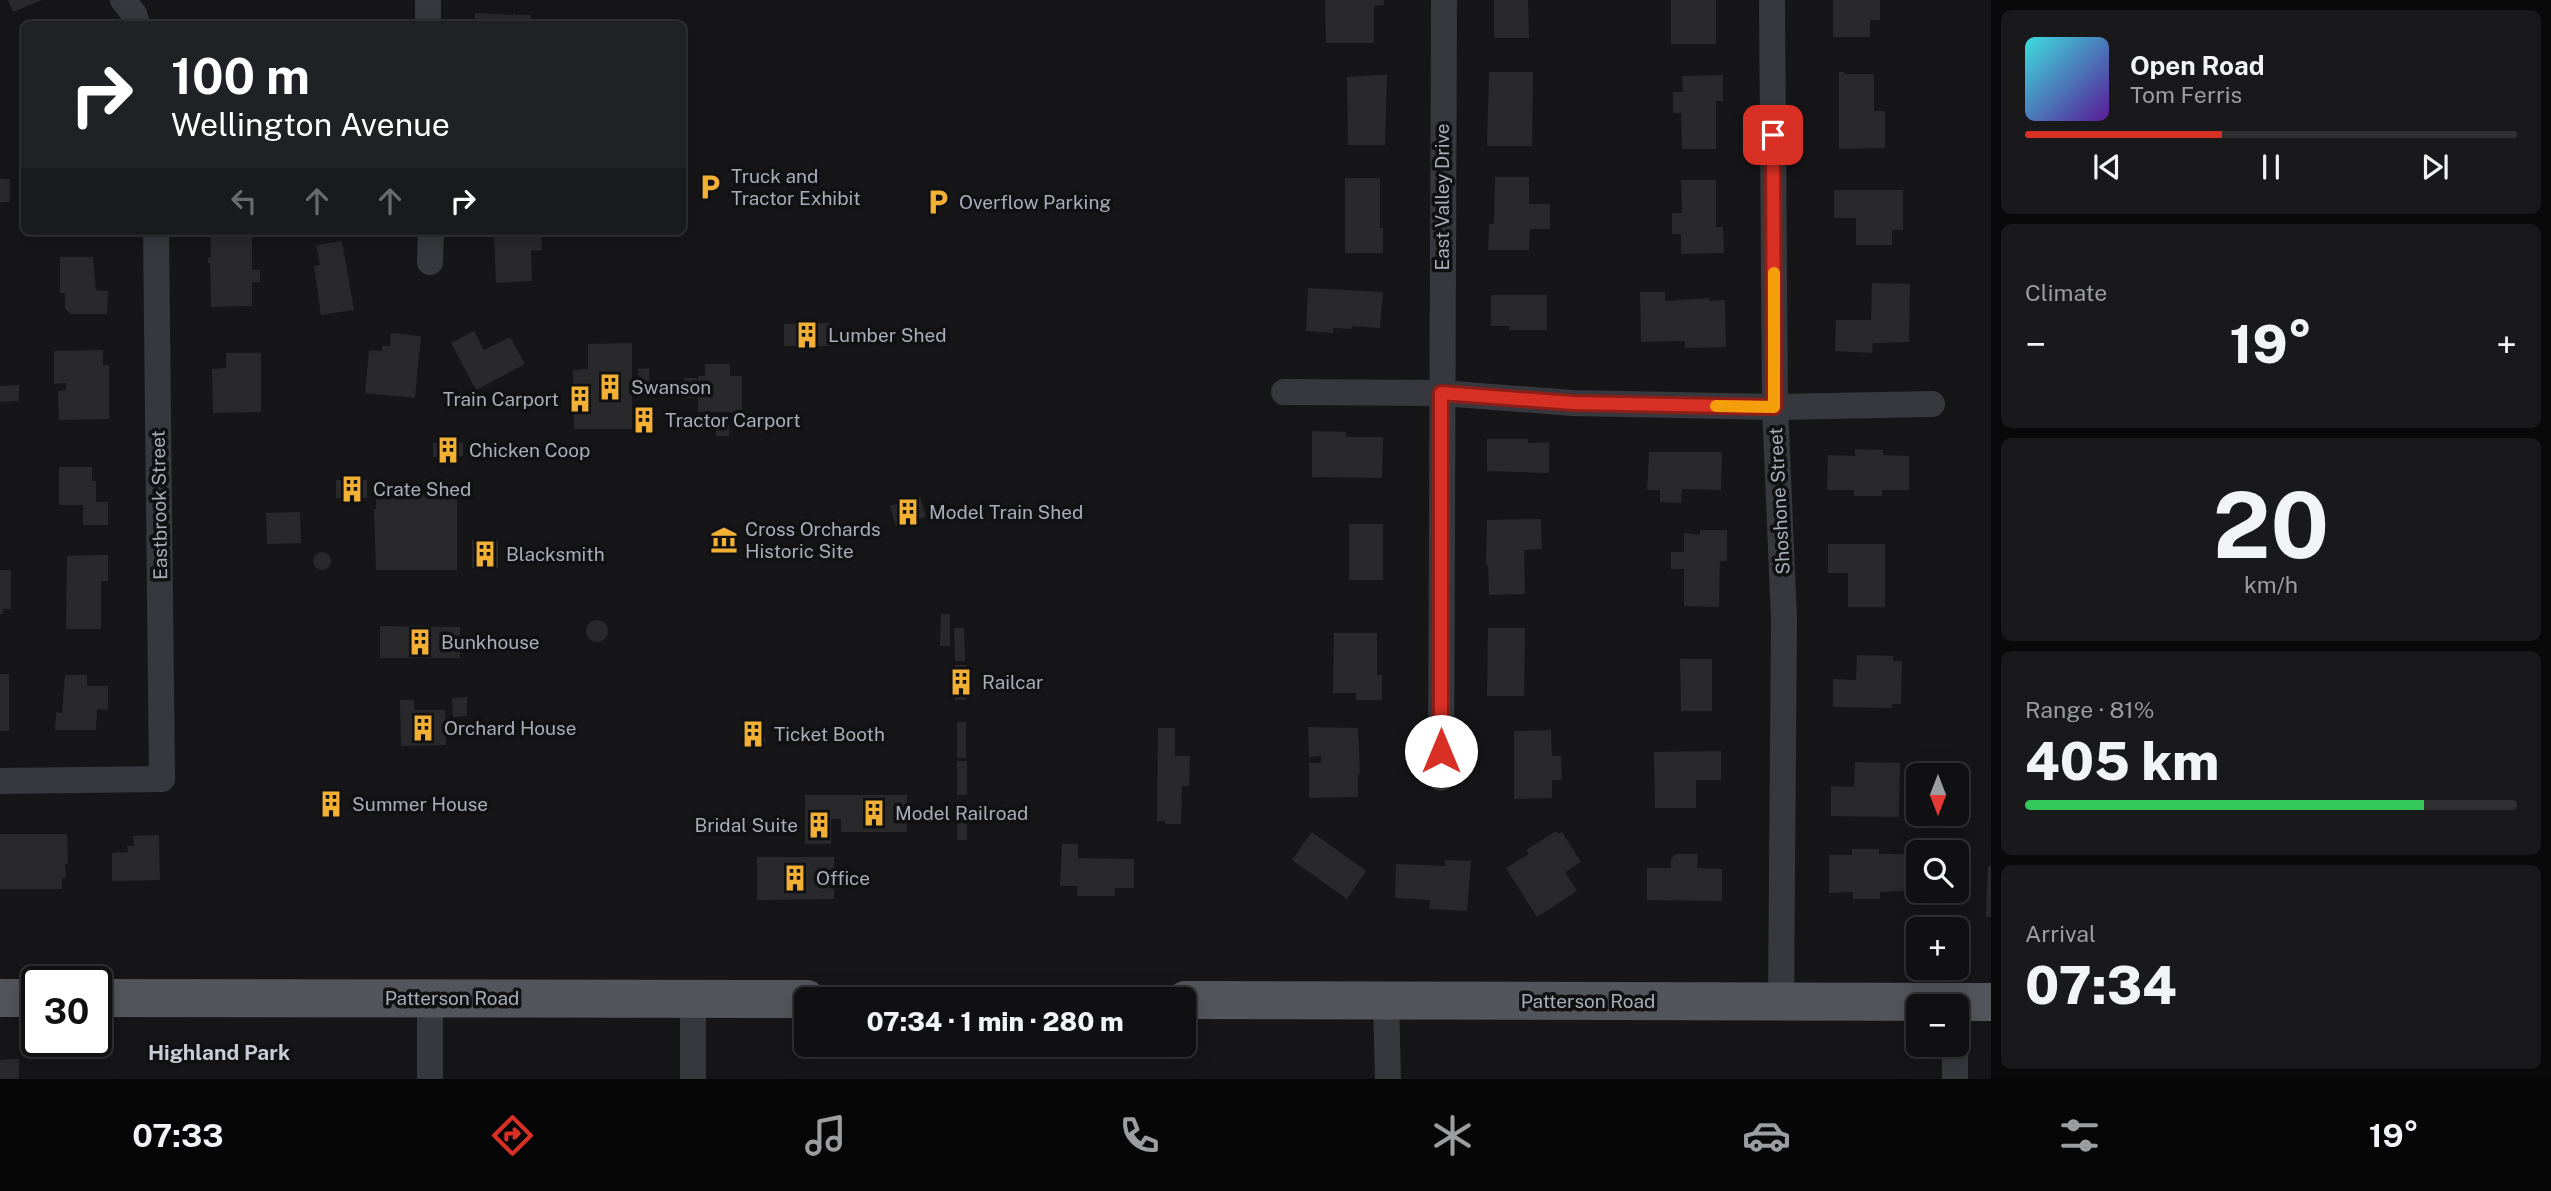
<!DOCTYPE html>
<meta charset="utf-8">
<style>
:root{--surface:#101012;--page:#19191b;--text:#f1f3f6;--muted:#9c9d9f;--line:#303032;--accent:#d93025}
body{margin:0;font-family:"Public Sans",sans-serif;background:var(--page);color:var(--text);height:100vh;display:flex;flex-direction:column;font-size:26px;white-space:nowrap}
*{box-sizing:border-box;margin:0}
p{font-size:23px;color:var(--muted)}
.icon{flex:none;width:38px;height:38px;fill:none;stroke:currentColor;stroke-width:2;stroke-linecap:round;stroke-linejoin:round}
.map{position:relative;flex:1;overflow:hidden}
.side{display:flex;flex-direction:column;gap:10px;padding:10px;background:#09090a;width:560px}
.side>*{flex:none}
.top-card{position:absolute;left:21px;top:21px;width:665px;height:214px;border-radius:10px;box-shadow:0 4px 18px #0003,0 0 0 2px var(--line);background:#202124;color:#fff;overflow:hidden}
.needle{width:46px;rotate:180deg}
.tools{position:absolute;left:1906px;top:763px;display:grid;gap:14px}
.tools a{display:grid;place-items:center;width:63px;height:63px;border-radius:10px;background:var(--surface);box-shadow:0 4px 18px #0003,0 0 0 2px var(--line);font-size:35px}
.speed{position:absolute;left:21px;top:966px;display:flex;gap:14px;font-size:35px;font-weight:700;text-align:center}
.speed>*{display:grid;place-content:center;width:91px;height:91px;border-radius:50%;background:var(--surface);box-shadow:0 4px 18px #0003,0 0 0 2px var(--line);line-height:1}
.speed .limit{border:4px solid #111;border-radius:10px;background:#fff;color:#111}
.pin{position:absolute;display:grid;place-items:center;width:60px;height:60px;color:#fff;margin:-30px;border-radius:14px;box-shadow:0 4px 10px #0006}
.me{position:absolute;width:77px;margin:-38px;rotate:0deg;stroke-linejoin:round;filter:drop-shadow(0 0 5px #0008)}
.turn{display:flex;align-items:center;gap:24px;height:147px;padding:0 35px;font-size:32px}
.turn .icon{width:91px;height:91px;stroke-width:2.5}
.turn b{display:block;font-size:49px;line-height:60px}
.lanes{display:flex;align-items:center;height:66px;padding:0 35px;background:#0003;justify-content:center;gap:35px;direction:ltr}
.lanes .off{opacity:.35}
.big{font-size:52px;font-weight:800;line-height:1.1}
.side .tile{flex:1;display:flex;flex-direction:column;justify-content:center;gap:10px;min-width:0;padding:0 24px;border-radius:10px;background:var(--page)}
.side .dial{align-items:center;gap:0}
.dial b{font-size:91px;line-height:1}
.song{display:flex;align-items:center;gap:21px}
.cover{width:84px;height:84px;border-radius:10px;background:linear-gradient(135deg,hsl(180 70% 55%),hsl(270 70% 35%))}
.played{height:7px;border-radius:4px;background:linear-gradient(90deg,var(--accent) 40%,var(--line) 40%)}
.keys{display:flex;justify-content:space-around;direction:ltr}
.heat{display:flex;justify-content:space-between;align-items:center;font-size:38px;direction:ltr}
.charge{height:10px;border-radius:5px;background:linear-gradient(90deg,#34c759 81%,var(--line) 0)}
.trip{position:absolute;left:794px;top:987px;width:402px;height:70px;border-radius:10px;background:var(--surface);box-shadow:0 4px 18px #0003,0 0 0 2px var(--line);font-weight:800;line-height:70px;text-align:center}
.tab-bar{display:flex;height:112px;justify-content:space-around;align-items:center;background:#060607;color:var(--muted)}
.tab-bar .icon{width:49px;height:49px}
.tab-bar .current{color:var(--accent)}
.tab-bar b{font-size:32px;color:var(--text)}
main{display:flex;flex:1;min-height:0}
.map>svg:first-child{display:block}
.building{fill:#29292c}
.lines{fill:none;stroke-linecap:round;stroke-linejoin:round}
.minor{stroke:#37383d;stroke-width:26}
.primary{stroke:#53555c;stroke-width:38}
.route-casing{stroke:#8d1f18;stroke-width:18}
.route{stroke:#d93025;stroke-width:12}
.slow{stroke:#f59e0b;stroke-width:12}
.labels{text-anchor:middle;stroke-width:7;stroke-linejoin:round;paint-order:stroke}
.poi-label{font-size:19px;fill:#a8adb8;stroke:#111113;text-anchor:start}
.street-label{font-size:19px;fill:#a8adb8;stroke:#111113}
.neighbourhood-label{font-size:21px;font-weight:bold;fill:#c9ccd4;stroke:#111113}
</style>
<main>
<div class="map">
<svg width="1991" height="1079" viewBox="0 0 1991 1079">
<rect width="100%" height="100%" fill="#161618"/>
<!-- building -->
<g class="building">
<polygon points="8,0 42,0 13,12"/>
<polygon points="1325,0 1384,0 1384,5 1374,6 1374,43 1326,43"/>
<polygon points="1494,0 1528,0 1529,38 1494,38"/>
<rect x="1671" y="0" width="45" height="44"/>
<polygon points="1833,0 1880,0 1880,20 1870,20 1870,37 1833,37"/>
<polygon points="513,12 515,15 531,15 531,24 475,24 475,13 513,15"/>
<polygon points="1489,72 1533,72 1532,146 1487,146"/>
<polygon points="1839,72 1844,72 1844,74 1874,74 1874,111 1885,111 1885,148 1839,149"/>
<polygon points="1380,75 1387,75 1385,145 1348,145 1347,77"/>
<polygon points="1723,75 1723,101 1716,101 1716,149 1682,149 1681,113 1673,113 1673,92 1683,92 1682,76"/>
<polygon points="1495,177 1529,177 1529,204 1550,204 1550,229 1530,229 1529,250 1488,250 1489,224 1494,224"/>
<polygon points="1345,178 1380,178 1380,228 1383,228 1383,253 1345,253"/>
<rect x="0" y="179" width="10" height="23"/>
<polygon points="1681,180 1716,180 1716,227 1723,227 1724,253 1681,254 1681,234 1672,234 1672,213 1682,213"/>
<polygon points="1834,190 1903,190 1903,230 1892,230 1892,245 1856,245 1856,218 1834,218"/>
<polygon points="210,231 252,231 252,270 260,270 260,282 252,282 252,306 211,307 210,263 208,263 208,258 211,258"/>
<polygon points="491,231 541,231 542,250 531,251 532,281 496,283 494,234 491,234"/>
<polygon points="342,241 354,310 321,315 314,266 320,265 316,245"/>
<polygon points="60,257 93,257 96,290 108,291 107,314 70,314 65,308 65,293 60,293"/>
<polygon points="1872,283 1910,284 1909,342 1873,343 1872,353 1835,351 1836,320 1871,320"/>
<polygon points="1308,288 1383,292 1380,328 1352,326 1352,329 1333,328 1333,333 1306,331"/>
<polygon points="1640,292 1665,292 1665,301 1709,298 1709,301 1725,300 1726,347 1685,348 1685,341 1641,342"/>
<polygon points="1491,295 1547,295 1547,330 1509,330 1509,326 1491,326"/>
<polygon points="830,323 831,346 784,346 784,324"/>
<polygon points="474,331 484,350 510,337 525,364 476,390 451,343"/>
<polygon points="391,333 421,336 415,398 365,393 369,350 382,351 382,346 390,346"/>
<polygon points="632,343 632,429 574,429 573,370 588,369 588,344"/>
<polygon points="103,350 103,365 109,365 109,419 59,420 58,391 66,390 66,383 54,384 54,351"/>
<polygon points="226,353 261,353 261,412 213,413 212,369 226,368"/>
<polygon points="705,364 730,364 730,376 742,376 742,412 698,412 698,376 705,376"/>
<polygon points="649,368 650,393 639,393 638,369"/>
<rect x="684" y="378" width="13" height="20"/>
<polygon points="19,385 19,401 0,402 0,386"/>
<polygon points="638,407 650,407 650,433 638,434"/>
<polygon points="716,424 729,425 729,436 716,436"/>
<polygon points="1312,431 1346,432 1346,437 1383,437 1382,478 1312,477"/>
<polygon points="1487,439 1528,439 1528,443 1549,442 1549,473 1487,471"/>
<polygon points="433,443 463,443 463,456 433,457"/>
<polygon points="523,443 525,450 510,454 508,447"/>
<polygon points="1855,449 1883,450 1883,455 1909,456 1909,490 1882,490 1882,496 1854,496 1854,490 1827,490 1828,455 1855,456"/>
<polygon points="1649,452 1722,452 1721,490 1682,489 1681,503 1660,502 1660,490 1647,490"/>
<polygon points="59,467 92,467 92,481 96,481 96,502 108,502 108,525 83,525 83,505 59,505"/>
<rect x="336" y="480" width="31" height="18"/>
<polygon points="376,493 457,493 457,570 376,570 374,509 376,509"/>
<polygon points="920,497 926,517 896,526 890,506"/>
<polygon points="300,512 301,543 267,544 266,513"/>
<polygon points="1541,519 1542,549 1524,550 1525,594 1489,595 1488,565 1486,565 1487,520"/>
<rect x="1349" y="524" width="34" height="56"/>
<polygon points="1700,530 1727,530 1727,561 1720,561 1719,607 1684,606 1684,569 1671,569 1671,552 1684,552 1684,533 1700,535"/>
<rect x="472" y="540" width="26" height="28"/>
<polygon points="1828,544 1885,544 1885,607 1848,607 1848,573 1828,573"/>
<circle cx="322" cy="561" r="9"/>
<polygon points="98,555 108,555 108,581 101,581 101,629 66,629 67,556"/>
<polygon points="0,570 11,570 11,609 3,609 3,614 0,614"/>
<polygon points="941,614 950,614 950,646 940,646"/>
<circle cx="597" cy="631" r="11"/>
<polygon points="380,626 460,627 460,658 380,658"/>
<polygon points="954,628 964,628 965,661 955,661"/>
<polygon points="1488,628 1525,628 1524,696 1487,696"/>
<polygon points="1334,633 1377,633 1377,675 1382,675 1382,700 1356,700 1356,693 1333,693"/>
<polygon points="1857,655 1893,656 1893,661 1902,661 1901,704 1892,704 1892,708 1833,707 1833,679 1856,680"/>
<polygon points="1680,659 1712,659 1712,711 1681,711"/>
<rect x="955" y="665" width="11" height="35"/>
<rect x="0" y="674" width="9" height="57"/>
<polygon points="65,675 87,675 87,686 108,686 108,710 97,709 96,730 55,730 56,712 62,713"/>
<polygon points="467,697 467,716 453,717 452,698"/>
<polygon points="400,700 414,700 414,710 445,710 446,745 401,746"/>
<polygon points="760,722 766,741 746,746 741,727"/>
<rect x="957" y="722" width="9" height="36"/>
<polygon points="1308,727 1358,728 1360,774 1358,774 1358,797 1309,798 1309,763 1321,763 1321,756 1309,757"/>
<polygon points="1158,728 1175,728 1175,756 1190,756 1189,786 1182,786 1181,824 1165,824 1165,821 1157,821"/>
<polygon points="1551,730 1552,756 1561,756 1562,780 1552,780 1552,798 1514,799 1514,731"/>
<polygon points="1721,751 1721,780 1696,780 1696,808 1655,808 1654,752"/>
<rect x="957" y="761" width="10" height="34"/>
<polygon points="1855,762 1900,763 1899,817 1831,816 1831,786 1854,787"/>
<polygon points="331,795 339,800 338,809 331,813 324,809 324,800"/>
<polygon points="805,795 907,795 907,832 841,832 841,819 831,819 831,844 805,844"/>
<rect x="957" y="805" width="10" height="35"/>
<polygon points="1556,831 1558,834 1562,832 1581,862 1565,872 1577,891 1537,917 1506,868 1529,854 1526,850"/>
<polygon points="1312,832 1366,871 1347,899 1292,860"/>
<polygon points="0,834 67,834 68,864 65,864 66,878 62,878 62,889 0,889"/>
<polygon points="159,835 160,880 112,881 112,853 128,852 127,846 134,846 133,836"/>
<polygon points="1062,844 1078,844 1078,858 1134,859 1134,888 1115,888 1115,896 1077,896 1077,886 1060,886"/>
<polygon points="1852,849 1879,849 1879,854 1906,854 1906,891 1880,892 1880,899 1853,899 1853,892 1829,893 1829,855 1852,855"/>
<polygon points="1676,854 1698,854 1697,868 1722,869 1722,901 1647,900 1647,868 1671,868 1671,859"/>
<polygon points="757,857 834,857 834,899 757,900"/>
<polygon points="1445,860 1471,861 1467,911 1429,909 1430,900 1395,898 1396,864 1445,866"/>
<polygon points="1988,866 1991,866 1991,917 1986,917"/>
<polygon points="12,1059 19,1059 19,1079 0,1079 0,1060"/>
</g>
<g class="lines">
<!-- minor -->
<g class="minor">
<polyline points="123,0 134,14 137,24"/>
<polyline points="428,0 428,24"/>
<polyline points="1772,0 1775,407 1784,619 1781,1002"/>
<polyline points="430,262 431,231"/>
<polyline points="1284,392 1441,393 1573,403 1775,407 1932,404"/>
<polyline points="1441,778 1444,0"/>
<polyline points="0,781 162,779 156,231"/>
<polyline points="430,998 430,1079"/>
<polyline points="693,999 693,1079"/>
<polyline points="1386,1001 1388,1079"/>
<polyline points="1955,1079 1955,1045"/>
</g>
<!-- primary -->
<g class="primary">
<polyline points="0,998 37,998"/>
<polyline points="96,998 807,999"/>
<polyline points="1185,1000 1991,1002"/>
</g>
</g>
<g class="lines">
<!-- route casing -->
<g class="route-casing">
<polyline id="route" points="1441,751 1441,393 1573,403 1774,407 1773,135"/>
</g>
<!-- route -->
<use href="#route" class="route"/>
<!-- slow -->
<polyline class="slow" points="1716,406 1774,407 1774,273"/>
</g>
<!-- icons -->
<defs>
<g id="parking-bare" transform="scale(2.1)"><path d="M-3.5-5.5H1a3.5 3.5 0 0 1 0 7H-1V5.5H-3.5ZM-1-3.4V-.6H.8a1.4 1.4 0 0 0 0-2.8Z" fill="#f2b134" stroke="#111113" stroke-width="2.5" paint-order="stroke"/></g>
<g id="building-bare" transform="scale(2.1)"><path d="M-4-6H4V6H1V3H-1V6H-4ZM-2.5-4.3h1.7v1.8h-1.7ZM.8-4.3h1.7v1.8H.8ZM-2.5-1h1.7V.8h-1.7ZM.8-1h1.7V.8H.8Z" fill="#f2b134" stroke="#111113" stroke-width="2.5" paint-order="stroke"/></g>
<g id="museum-bare" transform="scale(2.1)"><path d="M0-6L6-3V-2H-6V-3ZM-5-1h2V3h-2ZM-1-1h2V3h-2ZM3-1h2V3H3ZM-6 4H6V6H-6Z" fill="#f2b134" stroke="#111113" stroke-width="2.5" paint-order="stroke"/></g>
</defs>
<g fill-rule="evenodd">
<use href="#parking-bare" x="710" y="187"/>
<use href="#parking-bare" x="938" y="202"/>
<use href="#building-bare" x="807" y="335"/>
<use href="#building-bare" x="610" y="387"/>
<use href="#building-bare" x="580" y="399"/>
<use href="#building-bare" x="644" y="420"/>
<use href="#building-bare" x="448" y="450"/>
<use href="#building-bare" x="352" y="489"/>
<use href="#building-bare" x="908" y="512"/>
<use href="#museum-bare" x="724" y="540"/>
<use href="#building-bare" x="485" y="554"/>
<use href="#building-bare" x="420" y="642"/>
<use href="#building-bare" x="961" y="682"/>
<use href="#building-bare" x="423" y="728"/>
<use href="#building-bare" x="753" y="734"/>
<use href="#building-bare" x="331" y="804"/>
<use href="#building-bare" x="874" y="813"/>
<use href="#building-bare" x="819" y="825"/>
<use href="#building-bare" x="795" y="878"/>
</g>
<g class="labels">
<!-- poi labels -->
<g class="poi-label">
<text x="731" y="183">Truck and<tspan x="731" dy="22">Tractor Exhibit</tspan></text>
<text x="959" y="209">Overflow Parking</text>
<text x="828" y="342">Lumber Shed</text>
<text x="631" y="394">Swanson</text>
<text x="559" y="406" text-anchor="end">Train Carport</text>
<text x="665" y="427">Tractor Carport</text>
<text x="469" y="457">Chicken Coop</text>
<text x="373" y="496">Crate Shed</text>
<text x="929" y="519">Model Train Shed</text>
<text x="745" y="536">Cross Orchards<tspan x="745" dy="22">Historic Site</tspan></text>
<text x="506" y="561">Blacksmith</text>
<text x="441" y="649">Bunkhouse</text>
<text x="982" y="689">Railcar</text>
<text x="444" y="735">Orchard House</text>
<text x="774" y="741">Ticket Booth</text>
<text x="352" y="811">Summer House</text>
<text x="895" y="820">Model Railroad</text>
<text x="798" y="832" text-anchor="end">Bridal Suite</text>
<text x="816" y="885">Office</text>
</g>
<!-- street labels -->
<g class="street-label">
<text transform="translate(1442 197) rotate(-90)" y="7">East Valley Drive</text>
<text transform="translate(1779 501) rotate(-93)" y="7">Shoshone Street</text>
<text transform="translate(159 505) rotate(-91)" y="7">Eastbrook Street</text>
<text x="452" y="1005">Patterson Road</text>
<text x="1588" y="1008">Patterson Road</text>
</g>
<!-- neighbourhood labels -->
<g class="neighbourhood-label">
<text x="219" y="1060">Highland Park</text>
</g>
</g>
</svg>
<div class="tools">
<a><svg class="needle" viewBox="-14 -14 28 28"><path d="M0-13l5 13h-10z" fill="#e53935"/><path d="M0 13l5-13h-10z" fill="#9c9d9f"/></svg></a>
<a><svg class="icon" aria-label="search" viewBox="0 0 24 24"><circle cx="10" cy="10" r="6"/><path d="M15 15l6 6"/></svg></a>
<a>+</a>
<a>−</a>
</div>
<div class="speed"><div class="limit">30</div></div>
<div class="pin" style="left:1773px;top:135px;background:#d93025"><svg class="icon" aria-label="arrive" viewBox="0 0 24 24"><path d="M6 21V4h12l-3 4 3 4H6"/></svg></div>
<svg class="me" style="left:1441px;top:751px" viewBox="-20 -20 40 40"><circle r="19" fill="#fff"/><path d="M0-13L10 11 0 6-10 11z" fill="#d93025"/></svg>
<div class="trip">07:34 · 1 min · 280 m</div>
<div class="top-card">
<div class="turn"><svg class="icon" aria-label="right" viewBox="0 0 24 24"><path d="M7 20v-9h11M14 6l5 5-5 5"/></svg><div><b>100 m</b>Wellington Avenue</div></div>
<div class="lanes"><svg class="icon off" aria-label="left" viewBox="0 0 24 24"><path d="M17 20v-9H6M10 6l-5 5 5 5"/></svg><svg class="icon off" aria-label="ahead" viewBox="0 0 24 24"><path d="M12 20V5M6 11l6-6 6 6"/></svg><svg class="icon off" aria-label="ahead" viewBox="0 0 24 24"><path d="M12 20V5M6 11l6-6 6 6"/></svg><svg class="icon" aria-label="right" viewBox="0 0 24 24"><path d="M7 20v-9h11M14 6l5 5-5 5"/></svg></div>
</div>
</div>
<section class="side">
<div class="tile">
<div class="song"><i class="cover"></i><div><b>Open Road</b><p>Tom Ferris</p></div></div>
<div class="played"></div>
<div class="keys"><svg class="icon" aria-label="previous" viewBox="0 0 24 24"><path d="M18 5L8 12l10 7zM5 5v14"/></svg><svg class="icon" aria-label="pause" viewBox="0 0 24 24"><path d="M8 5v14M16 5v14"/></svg><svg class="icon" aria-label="next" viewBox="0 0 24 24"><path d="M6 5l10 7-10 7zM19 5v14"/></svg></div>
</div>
<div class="tile"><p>Climate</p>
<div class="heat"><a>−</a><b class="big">19°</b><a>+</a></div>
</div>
<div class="tile dial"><b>20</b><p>km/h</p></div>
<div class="tile"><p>Range · 81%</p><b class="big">405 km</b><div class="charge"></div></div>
<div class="tile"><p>Arrival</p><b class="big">07:34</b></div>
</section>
</main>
<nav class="tab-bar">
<b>07:33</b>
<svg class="icon current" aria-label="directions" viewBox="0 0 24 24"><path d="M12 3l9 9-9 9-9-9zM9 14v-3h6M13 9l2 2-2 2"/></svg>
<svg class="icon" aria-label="music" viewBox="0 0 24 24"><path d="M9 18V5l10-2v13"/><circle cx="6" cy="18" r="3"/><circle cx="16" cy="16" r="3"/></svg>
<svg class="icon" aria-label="phone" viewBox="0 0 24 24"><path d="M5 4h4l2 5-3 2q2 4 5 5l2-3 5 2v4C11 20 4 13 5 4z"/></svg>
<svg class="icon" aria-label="climate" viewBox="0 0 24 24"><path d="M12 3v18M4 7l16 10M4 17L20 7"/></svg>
<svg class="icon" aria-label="car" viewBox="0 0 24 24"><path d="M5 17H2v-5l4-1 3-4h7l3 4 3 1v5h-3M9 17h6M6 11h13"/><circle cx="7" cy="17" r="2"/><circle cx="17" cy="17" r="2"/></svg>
<svg class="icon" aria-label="filters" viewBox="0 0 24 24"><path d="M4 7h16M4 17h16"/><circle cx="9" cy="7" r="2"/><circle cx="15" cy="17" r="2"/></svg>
<b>19°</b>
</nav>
